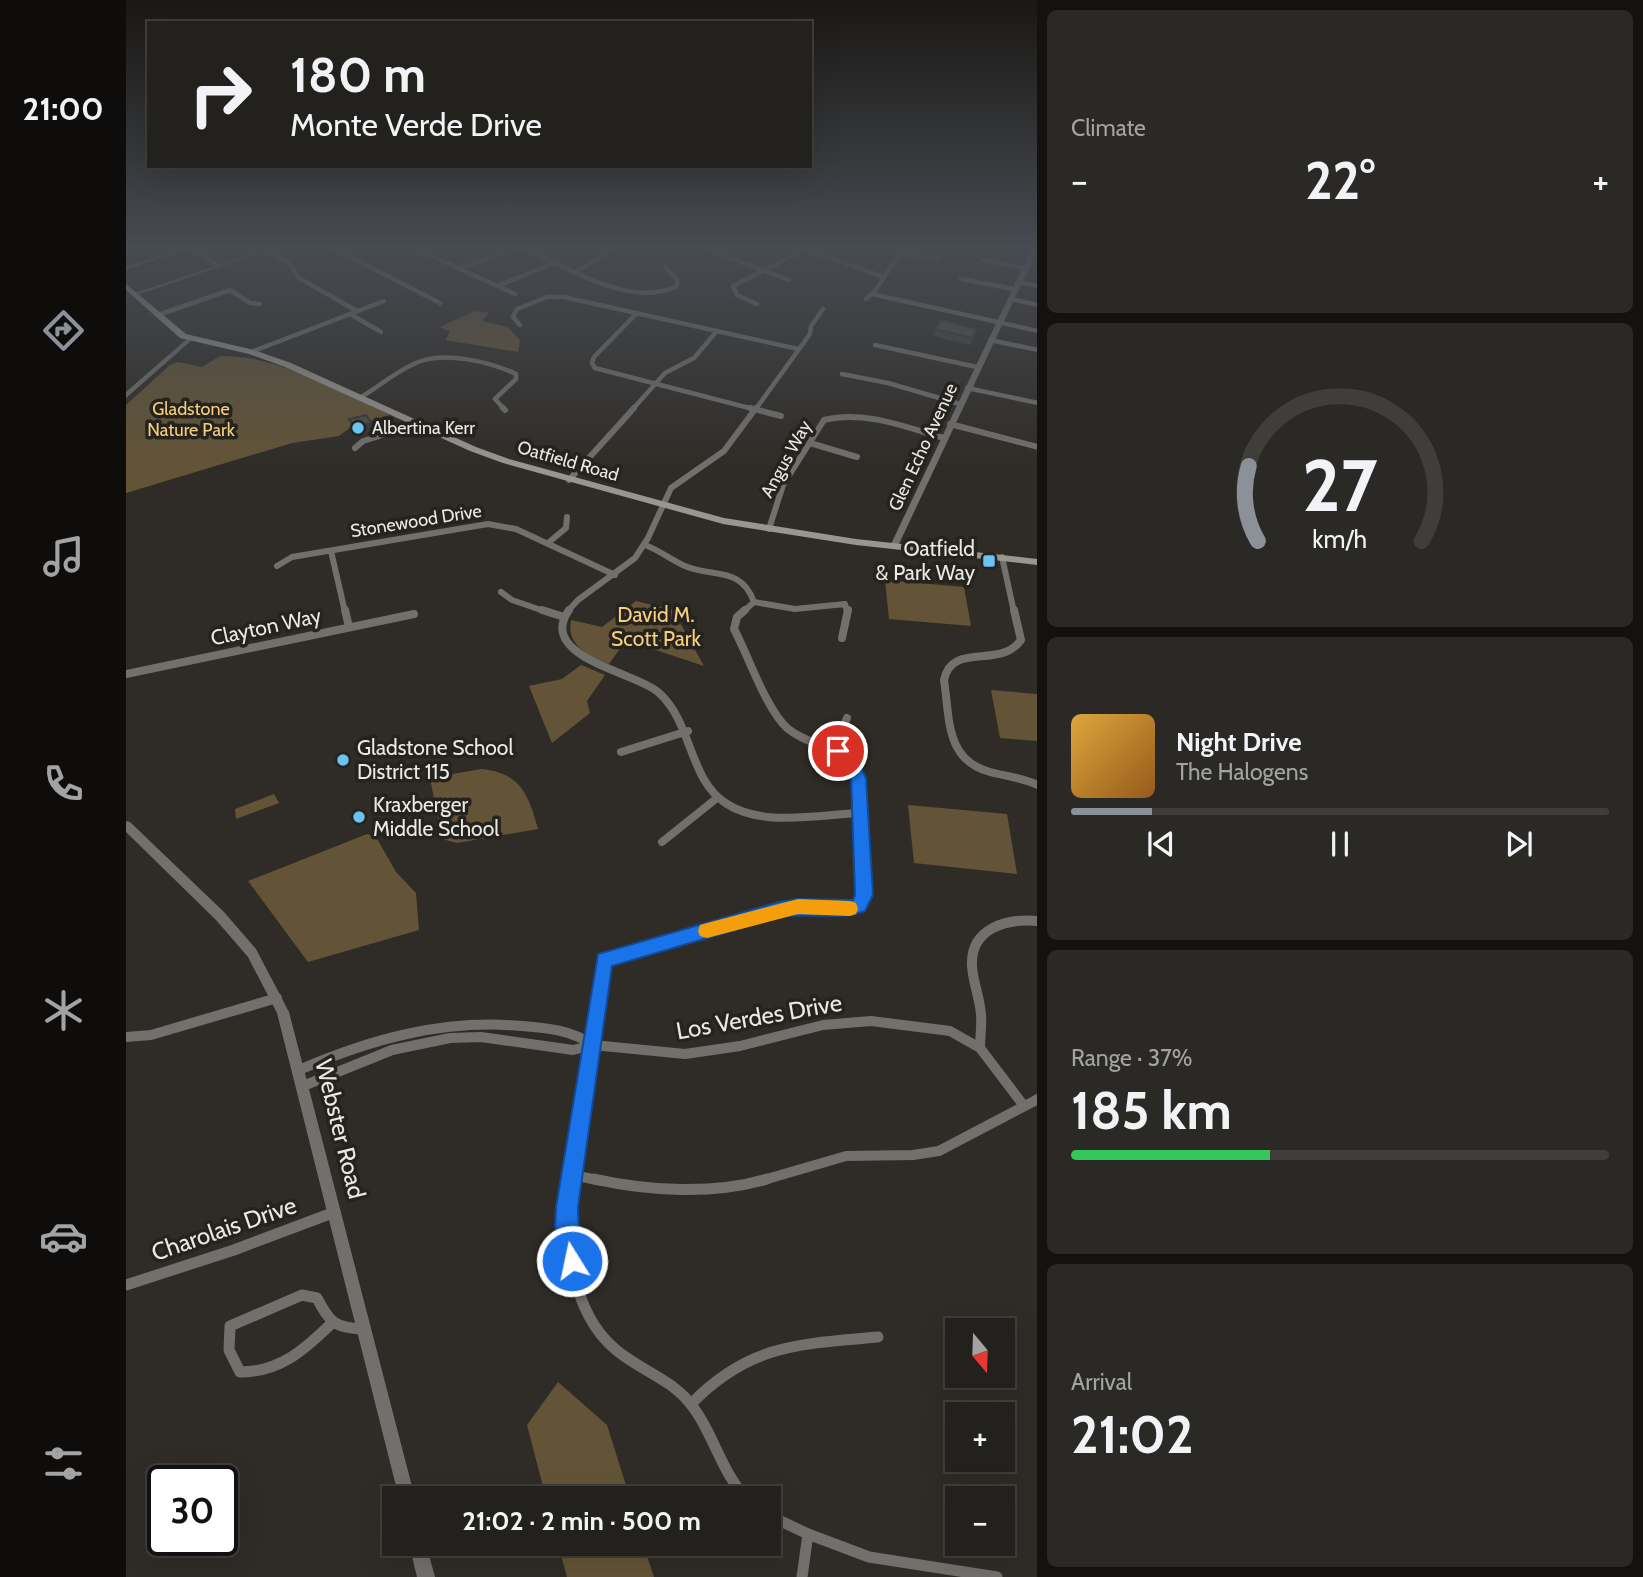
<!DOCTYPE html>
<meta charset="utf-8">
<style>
:root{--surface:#23211d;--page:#2b2926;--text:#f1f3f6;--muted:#a3a3a4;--line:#403e3b;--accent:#8c9099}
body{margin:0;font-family:Cabin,sans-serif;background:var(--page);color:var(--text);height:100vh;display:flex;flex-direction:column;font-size:26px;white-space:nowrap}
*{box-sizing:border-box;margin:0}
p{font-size:23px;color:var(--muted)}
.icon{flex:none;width:38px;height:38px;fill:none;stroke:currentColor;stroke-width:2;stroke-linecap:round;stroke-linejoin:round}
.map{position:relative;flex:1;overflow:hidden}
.panel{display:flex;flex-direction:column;gap:10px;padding:10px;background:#131210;width:606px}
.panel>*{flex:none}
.top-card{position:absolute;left:21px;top:21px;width:665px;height:147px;border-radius:0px;box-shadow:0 7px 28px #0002,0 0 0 2px var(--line);background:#23211d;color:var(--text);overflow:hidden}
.needle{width:46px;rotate:161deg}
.tools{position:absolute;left:819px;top:1318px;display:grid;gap:14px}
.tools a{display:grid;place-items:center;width:70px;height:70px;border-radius:0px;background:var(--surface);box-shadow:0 7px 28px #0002,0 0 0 2px var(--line);font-size:35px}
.speed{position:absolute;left:21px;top:1465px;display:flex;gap:14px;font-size:35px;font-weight:700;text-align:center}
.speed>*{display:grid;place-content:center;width:91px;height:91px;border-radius:50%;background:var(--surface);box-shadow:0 7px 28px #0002,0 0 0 2px var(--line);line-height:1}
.speed .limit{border:4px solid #111;border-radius:10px;background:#fff;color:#111}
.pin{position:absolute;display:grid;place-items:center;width:60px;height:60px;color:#fff;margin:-30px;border:4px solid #fff;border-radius:50%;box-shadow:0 2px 7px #0007}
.me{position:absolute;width:77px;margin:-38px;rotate:350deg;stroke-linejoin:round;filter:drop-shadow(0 0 5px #0008)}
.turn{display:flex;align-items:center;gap:24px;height:147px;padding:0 28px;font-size:32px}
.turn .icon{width:91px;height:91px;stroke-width:2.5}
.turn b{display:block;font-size:49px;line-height:60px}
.big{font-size:52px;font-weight:800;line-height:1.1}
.panel .card{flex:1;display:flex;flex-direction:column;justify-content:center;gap:10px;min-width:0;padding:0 24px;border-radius:10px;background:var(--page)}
.panel .dial{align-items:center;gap:0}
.dial svg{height:182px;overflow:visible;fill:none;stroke:var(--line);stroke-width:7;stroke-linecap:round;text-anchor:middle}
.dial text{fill:var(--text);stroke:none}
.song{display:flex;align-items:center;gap:21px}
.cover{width:84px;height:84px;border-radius:10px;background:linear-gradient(135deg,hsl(40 70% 55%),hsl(30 70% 35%))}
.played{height:7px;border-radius:4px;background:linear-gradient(90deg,var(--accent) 15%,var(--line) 15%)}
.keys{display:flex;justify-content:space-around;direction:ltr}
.heat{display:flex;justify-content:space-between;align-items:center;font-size:38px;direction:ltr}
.charge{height:10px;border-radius:5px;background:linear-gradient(90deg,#34c759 37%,var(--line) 0)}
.trip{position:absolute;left:256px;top:1486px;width:399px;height:70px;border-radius:0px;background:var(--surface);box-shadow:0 7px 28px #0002,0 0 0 2px var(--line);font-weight:800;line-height:70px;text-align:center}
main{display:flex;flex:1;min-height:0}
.dock{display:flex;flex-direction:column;width:126px;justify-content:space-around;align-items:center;background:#0e0d0c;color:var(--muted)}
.dock .icon{width:49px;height:49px}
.dock .selected{color:var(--accent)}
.dock b{font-size:32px;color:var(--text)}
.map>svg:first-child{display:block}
.green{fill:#635437}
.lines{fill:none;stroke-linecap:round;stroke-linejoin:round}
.minor-far4{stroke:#72706d;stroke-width:4.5}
.minor-far3{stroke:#72706d;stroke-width:6}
.minor-far2{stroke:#72706d;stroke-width:8}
.minor-far1{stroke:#72706d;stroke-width:10}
.minor{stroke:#72706d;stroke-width:11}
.tertiary{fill:#72706d;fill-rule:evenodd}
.secondary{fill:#989691;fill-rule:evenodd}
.wall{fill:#44413b}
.shaded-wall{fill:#373530}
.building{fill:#4f4c45;stroke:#373530;stroke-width:2}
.route{fill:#1a73e8;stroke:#114b97;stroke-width:2}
.slow{fill:#f59e0b}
.poi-dot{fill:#6ac3f1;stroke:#25231d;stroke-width:2.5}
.labels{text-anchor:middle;stroke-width:7;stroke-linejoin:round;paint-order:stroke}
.far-park-label{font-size:18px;fill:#f7ce7e;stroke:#25231d}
.far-poi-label{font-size:18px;fill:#ebe9e5;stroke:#25231d;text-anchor:start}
.far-street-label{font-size:18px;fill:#ebe9e5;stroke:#25231d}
.poi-label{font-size:21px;fill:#ebe9e5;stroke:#25231d;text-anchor:start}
.park-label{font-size:21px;fill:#f7ce7e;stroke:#25231d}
.street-label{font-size:21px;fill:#ebe9e5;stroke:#25231d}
.near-street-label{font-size:24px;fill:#ebe9e5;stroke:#25231d}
</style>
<main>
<nav class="dock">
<b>21:00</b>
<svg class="icon selected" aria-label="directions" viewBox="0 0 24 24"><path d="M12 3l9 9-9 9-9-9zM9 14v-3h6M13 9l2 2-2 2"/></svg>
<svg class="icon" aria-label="music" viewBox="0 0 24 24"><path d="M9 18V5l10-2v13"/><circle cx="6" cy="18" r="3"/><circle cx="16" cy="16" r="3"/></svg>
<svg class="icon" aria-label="phone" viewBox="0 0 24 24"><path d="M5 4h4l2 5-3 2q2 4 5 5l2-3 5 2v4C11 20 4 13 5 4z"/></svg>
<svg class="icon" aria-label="climate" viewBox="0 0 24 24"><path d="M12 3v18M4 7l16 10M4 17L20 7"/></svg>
<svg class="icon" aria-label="car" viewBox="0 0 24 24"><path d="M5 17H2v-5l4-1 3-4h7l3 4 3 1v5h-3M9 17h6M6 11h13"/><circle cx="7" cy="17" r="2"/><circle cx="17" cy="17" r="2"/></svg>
<svg class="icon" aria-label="filters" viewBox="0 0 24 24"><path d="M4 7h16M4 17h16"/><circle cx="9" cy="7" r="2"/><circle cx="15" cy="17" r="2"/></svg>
</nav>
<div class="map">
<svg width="912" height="1577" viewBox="0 0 912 1577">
<rect width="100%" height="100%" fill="#2f2c27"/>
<!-- green -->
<g class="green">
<polygon points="349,311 363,313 356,321 382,327 394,340 392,352 319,340 324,332 314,327"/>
<path d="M94,356C153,355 211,391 264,415L226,426L213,436L166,443L0,493V405L44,365L52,362L76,367Z"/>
<polygon points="759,580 838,587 845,626 763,619"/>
<path d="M510,601L547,610L578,666L500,640L483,664C463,656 440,646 445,620L476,627Z"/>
<polygon points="455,665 479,675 461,701 464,713 426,743 403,686 436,679"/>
<polygon points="865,690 911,694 911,741 874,738"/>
<path d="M355,769C395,773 402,794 412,829L331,843L316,839L304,778Z"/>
<polygon points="148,794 153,803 110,819 109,809"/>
<polygon points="782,805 881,814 891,874 788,863"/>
<polygon points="241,834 250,837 270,872 290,893 293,930 182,962 122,881"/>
<polygon points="432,1382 481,1425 504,1498 420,1498 401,1425"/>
<polygon points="432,1544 517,1544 528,1577 441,1577"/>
</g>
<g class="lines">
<!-- minor-far4 -->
<g class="minor-far4">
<polyline points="64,248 93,266"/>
<polyline points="207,248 314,303"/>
<polyline points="288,248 389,294"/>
<path d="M398,248C440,267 506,309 551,286V279L540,268"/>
<polyline points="677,248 758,277"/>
<polyline points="581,249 663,280"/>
<polyline points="138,250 163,263 173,278 231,311"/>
<polyline points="850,252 853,248"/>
<polyline points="773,253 813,259"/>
<polyline points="857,260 898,268"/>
<polyline points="335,268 390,248"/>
<polyline points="451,271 488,248"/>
<polyline points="835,279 888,289"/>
<polyline points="892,282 912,286"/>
<polyline points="371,286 431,262"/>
<polyline points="746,294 912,331"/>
<polyline points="740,299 749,291 777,248"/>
<polyline points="884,299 912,305"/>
<polyline points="631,304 611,295 607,286 680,249"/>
<polyline points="511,313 468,357 466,363 469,368 631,410"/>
<polyline points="224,314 255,332"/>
<polyline points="32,315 104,290 124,303 134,304"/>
<polyline points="394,325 387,317 391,309 421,297 438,297 672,349"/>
<polyline points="864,340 912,350"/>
<polyline points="749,345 851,367"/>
<polyline points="125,352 258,301"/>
<polyline points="716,374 762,383 834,404"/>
<polyline points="841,388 912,403"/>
<path d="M235,397C254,386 272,370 292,362C320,351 364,362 390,374V379L369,399L379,410"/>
<polyline points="506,410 539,373 568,358 591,331"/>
<polyline points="629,410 684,334 685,326 697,309"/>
</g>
<!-- minor-far3 -->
<g class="minor-far3">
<polyline points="377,408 379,410"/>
<polyline points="624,408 655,416"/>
<polyline points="824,424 912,447"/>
<polyline points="684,443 731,457"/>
<polyline points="229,448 237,441 293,424"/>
<polyline points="443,480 508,408"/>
<path d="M643,529L657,485L698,420C738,410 779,427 818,438"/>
<polyline points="422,543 440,528 441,517"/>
<path d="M519,545C533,550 545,560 559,566C587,578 615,566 628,602L617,612"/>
<polyline points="205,551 219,612"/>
<polyline points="876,557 888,612"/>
<polyline points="151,566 166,557 362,524 390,529 489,575"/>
<polyline points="375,592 386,600 421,612"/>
<polyline points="628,602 669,609 719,604 721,612"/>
<polyline points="441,612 452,600 509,558 522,538 545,488 598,451 630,408"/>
</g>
<!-- minor-far2 -->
<g class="minor-far2">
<polyline points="219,610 223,627"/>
<polyline points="416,610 438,617"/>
<path d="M443,610C410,657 509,672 532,692C567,722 562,780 601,804C637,827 693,815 733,813"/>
<path d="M619,610L611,617L608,629C622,655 640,709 661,728C685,749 721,743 733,778L737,864"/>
<path d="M888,610L895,640C874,670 826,641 818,680C824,718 819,760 864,772C880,776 896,778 912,785"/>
<polyline points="716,638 722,610"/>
<polyline points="0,674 288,614"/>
<polyline points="707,748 721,718"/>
<polyline points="495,752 562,731"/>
<polyline points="536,842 591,798"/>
</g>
<!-- minor-far1 -->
<g class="minor-far1">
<polyline points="0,1037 25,1035 151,998"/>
<path d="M854,1048C854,1037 856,1026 855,1015C854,998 847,983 846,966C844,928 881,918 912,921"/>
<path d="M173,1070C245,1039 317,1019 396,1026C422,1028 445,1030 467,1045"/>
<polyline points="177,1086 266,1050 324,1038 355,1037 447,1050 467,1045 559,1054 614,1046 697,1025 745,1021 824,1031 854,1048 898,1106"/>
<polyline points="447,1175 476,1181"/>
<polyline points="445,1181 478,960 654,910 733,906 738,895 737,863"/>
<polyline points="634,1181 720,1156 787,1155 813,1151 912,1099"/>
</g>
<!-- minor -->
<g class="minor">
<path d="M445,1179C437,1234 444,1311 489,1349C512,1369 543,1378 563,1402C587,1431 594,1470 620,1498"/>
<path d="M468,1179C522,1191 587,1195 641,1179"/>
<polyline points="0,1285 108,1250 209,1212"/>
<path d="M205,1324C178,1350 154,1372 114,1372L103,1350L104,1326L176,1295L191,1298C204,1323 209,1328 238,1329"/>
<path d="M565,1404C623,1344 674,1344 752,1337"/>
<polyline points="642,1515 682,1534 743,1557 871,1577"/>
<polyline points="676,1577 682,1534"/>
</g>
<!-- tertiary -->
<g class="tertiary">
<polygon points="58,248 65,248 0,270 0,266"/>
<polygon points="142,248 149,248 11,295 6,294"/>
<polygon points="906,248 912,249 772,546 771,548 765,548 764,546"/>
<polygon points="62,338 67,339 0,398 0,392"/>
<polygon points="0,821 4,822 98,912 130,949 163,1012 289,1498 273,1498 151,1013 122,957 90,920 0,832"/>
<polygon points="283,1544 300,1544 309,1577 291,1577"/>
</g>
<!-- secondary -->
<polygon class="secondary" points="0,284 60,334 128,350 165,363 350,447 383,459 598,518 730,539 912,559 912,565 730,545 597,524 377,463 344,451 159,367 123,354 54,338 0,290"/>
</g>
<!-- wall -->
<g class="wall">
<polygon points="809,329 848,337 844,345 807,336"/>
<polygon points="223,419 246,423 247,431 231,435 225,426"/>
</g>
<!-- shaded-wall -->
<polygon class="shaded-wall" points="246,423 247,431 231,435 229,427"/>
<!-- building -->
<g class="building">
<polygon points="815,320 851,329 846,338 809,329"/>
<polygon points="240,415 246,423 229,427 223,419"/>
</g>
<!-- sky -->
<linearGradient id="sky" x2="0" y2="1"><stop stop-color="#1a1815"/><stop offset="0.53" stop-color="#474b52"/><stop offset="1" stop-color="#474b52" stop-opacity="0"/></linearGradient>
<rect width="912" height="468" fill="url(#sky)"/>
<!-- route -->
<path class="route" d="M712,745L731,758L740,778L747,895L739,911C712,921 682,912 653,917L486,966L452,1207C451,1224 459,1257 454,1269L446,1272L438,1269L429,1228L430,1207L472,954L653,902L672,899L727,900L729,895L725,778L719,766L704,751Z"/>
<!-- slow -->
<polygon class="slow" points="672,899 724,901 730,903 732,909 730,914 724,916 672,914 581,938 574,936 572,931 574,925 581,923"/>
<!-- markers -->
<g class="poi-dot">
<circle cx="232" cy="428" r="7"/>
<rect x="856" y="554" width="14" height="14" rx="3.5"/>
<circle cx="217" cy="760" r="7"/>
<circle cx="233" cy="817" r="7"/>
</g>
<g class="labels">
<!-- far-park labels -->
<g class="far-park-label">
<text x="65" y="415">Gladstone<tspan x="65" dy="21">Nature Park</tspan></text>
</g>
<!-- far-poi labels -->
<g class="far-poi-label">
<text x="246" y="434">Albertina Kerr</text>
</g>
<!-- far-street labels -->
<g class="far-street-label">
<text transform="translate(797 447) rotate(-65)" y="6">Glen Echo Avenue</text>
<text transform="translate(660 459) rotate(-61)" y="6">Angus Way</text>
<text transform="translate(442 461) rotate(16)" y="6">Oatfield Road</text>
<text transform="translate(290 521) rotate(-9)" y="6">Stonewood Drive</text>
</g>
<!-- poi labels -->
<g class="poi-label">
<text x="849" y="556" text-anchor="end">Oatfield<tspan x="849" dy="24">&amp; Park Way</tspan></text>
<text x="231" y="755">Gladstone School<tspan x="231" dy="24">District 115</tspan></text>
<text x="247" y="812">Kraxberger<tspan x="247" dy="24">Middle School</tspan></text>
</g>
<!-- park labels -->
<g class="park-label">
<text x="530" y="622">David M.<tspan x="530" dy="24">Scott Park</tspan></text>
</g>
<!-- street labels -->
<g class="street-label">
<text transform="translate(140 627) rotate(-12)" y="7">Clayton Way</text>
</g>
<!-- near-street labels -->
<g class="near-street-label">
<text transform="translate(633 1017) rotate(-10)" y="8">Los Verdes Drive</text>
<text transform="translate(214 1129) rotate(76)" y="8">Webster Road</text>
<text transform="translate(98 1229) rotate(-19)" y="8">Charolais Drive</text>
</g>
</g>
</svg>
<div class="tools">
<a><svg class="needle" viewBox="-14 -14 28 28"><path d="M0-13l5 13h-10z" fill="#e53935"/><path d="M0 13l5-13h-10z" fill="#a3a3a4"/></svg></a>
<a>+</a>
<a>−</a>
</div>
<div class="speed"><div class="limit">30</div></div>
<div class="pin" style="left:712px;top:751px;background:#d93025"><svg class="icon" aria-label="arrive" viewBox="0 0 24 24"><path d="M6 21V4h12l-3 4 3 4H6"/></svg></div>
<svg class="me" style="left:446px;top:1261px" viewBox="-20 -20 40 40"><circle r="17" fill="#1a73e8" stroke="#fff" stroke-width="3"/><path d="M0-11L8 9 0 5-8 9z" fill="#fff"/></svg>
<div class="trip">21:02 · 2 min · 500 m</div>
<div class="top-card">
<div class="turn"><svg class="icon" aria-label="right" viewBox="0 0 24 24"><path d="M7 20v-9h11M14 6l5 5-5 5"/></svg><div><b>180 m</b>Monte Verde Drive</div></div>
</div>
</div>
<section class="panel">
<div class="card"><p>Climate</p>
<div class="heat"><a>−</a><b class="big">22°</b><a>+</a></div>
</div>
<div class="card dial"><svg viewBox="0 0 100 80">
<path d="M14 69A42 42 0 1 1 86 69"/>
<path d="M14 69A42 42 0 0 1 10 36" stroke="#8c9099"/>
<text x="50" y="56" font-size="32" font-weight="700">27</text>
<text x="50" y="72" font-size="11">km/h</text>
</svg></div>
<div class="card">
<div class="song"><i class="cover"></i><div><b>Night Drive</b><p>The Halogens</p></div></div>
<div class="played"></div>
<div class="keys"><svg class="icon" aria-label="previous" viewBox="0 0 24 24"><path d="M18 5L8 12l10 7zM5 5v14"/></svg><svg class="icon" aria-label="pause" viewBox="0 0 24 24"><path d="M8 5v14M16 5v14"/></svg><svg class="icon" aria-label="next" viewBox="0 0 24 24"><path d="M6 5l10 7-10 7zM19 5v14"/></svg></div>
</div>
<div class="card"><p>Range · 37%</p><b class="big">185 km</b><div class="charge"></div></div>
<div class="card"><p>Arrival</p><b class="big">21:02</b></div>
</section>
</main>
